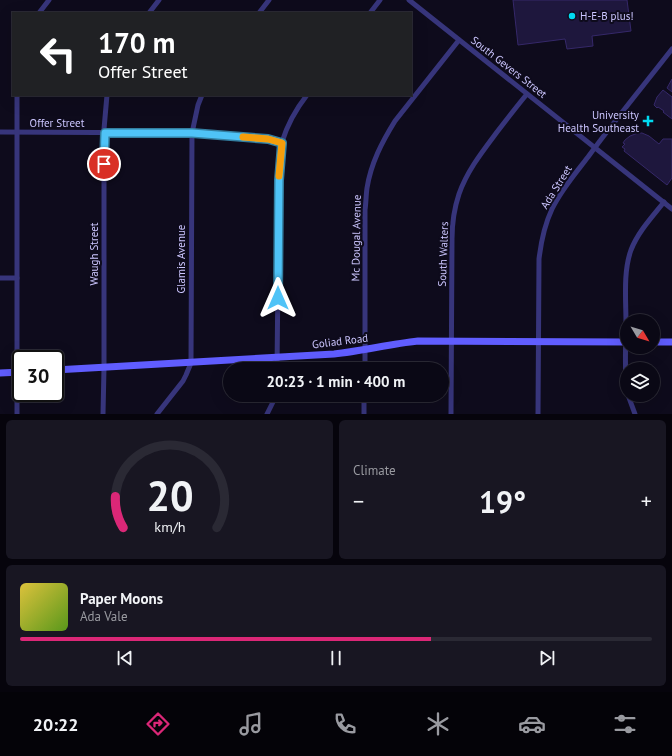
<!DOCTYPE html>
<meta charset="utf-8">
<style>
:root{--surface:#0a0815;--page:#181622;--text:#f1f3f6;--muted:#999aa0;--line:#2a2934;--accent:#db2777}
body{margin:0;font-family:"PT Sans",sans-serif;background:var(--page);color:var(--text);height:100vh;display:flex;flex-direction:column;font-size:15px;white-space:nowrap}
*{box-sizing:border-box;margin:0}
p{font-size:13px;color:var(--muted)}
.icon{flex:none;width:22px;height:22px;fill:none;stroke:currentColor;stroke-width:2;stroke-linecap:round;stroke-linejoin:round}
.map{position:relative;height:414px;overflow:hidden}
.sheet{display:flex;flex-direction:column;gap:6px;padding:6px;background:#06040c;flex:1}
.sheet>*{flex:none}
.guide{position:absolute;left:12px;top:12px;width:400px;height:84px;border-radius:0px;box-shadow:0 4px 16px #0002,0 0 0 1px var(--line);background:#202124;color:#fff;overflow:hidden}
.needle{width:26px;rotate:128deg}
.fabs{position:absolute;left:620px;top:314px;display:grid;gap:8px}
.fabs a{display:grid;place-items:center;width:40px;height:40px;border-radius:50%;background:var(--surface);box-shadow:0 4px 16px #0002,0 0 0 1px var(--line);font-size:20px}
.speed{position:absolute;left:12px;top:350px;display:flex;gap:8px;font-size:20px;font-weight:700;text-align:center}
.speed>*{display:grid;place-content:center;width:52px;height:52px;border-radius:50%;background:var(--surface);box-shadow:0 4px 16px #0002,0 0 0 1px var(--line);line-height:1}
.speed .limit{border:2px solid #111;border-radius:6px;background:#fff;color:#111}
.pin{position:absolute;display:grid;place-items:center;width:34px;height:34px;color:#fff;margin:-17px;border:2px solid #fff;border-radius:50%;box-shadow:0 1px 4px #0007}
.me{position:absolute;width:44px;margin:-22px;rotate:0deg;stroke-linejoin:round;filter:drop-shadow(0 0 3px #0008)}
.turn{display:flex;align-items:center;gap:14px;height:84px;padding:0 20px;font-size:18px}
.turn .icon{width:52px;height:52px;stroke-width:2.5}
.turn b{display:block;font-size:28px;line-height:34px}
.big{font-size:30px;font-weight:700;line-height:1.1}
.sheet .card{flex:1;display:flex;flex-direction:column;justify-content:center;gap:6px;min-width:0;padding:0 14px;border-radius:6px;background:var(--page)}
.sheet .dial{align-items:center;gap:0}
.dial svg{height:104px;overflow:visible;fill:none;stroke:var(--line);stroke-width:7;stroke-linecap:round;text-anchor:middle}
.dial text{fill:var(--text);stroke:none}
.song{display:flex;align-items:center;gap:12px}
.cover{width:48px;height:48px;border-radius:6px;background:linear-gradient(135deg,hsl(50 70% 55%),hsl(90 70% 35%))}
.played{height:4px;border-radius:2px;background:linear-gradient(90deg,var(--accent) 65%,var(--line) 65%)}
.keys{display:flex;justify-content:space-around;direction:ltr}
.heat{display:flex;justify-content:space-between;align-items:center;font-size:22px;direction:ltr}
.sheet .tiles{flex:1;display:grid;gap:6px;grid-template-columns:1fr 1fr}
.card:last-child{grid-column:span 2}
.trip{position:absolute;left:223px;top:362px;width:226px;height:40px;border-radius:20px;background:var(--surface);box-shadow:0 4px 16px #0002,0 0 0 1px var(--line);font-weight:700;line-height:40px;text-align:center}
.tabs{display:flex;height:64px;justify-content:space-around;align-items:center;background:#040308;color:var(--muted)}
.tabs .icon{width:28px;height:28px}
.tabs .active{color:var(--accent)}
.tabs b{font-size:18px;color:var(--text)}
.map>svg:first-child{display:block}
.building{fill:#1e173d;stroke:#352869}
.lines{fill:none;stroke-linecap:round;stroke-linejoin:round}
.street{stroke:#37357b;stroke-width:5}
.secondary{stroke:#605dff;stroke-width:7}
.route-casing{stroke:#337fa1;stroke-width:10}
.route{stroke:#4fc3f7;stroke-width:7}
.slow{stroke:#f59e0b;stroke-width:7}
.poi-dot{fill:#00daf1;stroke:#0e0b1c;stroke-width:1.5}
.labels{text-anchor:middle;stroke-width:4;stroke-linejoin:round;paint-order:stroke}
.poi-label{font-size:11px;fill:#ccc6ff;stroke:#0e0b1c;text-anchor:start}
.street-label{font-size:11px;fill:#ccc6ff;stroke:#0e0b1c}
</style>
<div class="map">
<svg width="672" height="414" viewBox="0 0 672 414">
<rect width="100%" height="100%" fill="#0e0b1c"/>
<!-- building -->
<g class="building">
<polygon points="513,0 627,0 631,31 592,36 593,46 567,49 565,39 518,45"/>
<polygon points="672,79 672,92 667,88"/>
<polygon points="663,90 672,97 672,119 663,112 664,111 658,107 657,108 654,105 657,97"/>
<polygon points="638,133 642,133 649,136 659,144 663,139 672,139 672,178 667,185 624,151 625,149 622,147 625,144 623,143 625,140 630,136"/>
</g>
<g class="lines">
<!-- street -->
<g class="street">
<polyline points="409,0 672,209"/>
<polyline points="39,13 49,0"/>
<polyline points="149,13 159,0"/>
<polyline points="259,13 269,0"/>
<polyline points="370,13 380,0"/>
<polyline points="0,132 192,133 268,139 282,143"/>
<polyline points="0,278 17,278"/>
<path d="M277,369L279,180C279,168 279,154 282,142C287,126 296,109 307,95"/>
<path d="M365,369V210C366,203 366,195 367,188C371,163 382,142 395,121L459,40"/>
<path d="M627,392C624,369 626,346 626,324C626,300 623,272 631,250C638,232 652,217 664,202"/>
<polyline points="628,395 635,414"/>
<polyline points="17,414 17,95"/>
<polyline points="103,414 104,368 104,129 107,95"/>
<polyline points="157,414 183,381 186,375 191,363 192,133 198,105 202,95"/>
<polyline points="267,414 273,402 275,395"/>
<polyline points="364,414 364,395"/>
<path d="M451,414L452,239C452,224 454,209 459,194C467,171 482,152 497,132C507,119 517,106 527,94"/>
<path d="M538,414L539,259C541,242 544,226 552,209C561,190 575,174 588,157C615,120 644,85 672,49"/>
</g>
<!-- secondary -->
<g class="secondary">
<polyline points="653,342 672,342"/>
<path d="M55,370L334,354C362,351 390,344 418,341L627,342"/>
<polyline points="0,373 21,372"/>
</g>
</g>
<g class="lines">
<!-- route casing -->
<g class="route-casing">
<polyline id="route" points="104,164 105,133 192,133 268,139 282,143 279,180 278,298"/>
</g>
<!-- route -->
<use href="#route" class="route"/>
<!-- slow -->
<polyline class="slow" points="243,137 268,139 282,143 279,176"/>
</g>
<!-- markers -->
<g class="poi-dot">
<circle cx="572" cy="16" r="4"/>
<path d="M646 115h4v4h4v4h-4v4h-4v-4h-4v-4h4z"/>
</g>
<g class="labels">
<!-- poi labels -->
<g class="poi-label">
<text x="580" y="20">H-E-B plus!</text>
<text x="639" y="119" text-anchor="end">University<tspan x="639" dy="13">Health Southeast</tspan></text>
</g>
<!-- street labels -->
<g class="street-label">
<text transform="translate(509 67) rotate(38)" y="4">South Gevers Street</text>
<text x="57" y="127">Offer Street</text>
<text transform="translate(556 187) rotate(-58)" y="4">Ada Street</text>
<text transform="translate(356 238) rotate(-89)" y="4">Mc Dougal Avenue</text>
<text transform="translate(94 254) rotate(-90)" y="4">Waugh Street</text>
<text transform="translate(443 254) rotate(-88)" y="4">South Walters</text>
<text transform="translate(181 259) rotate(-90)" y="4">Glamis Avenue</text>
<text transform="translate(340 341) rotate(-7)" y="4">Goliad Road</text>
</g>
</g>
</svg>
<div class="fabs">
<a><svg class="needle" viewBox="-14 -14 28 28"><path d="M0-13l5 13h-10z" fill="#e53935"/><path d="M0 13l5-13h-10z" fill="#999aa0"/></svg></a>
<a><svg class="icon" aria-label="layers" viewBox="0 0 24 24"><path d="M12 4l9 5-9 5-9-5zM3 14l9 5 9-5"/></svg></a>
</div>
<div class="speed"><div class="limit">30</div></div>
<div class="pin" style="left:104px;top:164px;background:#d93025"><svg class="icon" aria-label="arrive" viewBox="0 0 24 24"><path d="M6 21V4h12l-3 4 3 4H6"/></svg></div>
<svg class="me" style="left:278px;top:298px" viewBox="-20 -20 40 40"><path d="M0-17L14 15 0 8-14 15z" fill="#4fc3f7" stroke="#fff" stroke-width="4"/></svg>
<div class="trip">20:23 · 1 min · 400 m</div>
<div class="guide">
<div class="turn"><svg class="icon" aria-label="left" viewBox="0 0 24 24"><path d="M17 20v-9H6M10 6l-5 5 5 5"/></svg><div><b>170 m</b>Offer Street</div></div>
</div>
</div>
<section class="sheet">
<div class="tiles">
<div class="card dial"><svg viewBox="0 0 100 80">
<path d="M14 69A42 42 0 1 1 86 69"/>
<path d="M14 69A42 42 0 0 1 8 45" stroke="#db2777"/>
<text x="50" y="56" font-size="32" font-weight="700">20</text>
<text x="50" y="72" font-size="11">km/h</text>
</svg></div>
<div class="card"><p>Climate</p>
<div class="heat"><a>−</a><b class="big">19°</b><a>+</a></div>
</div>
<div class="card">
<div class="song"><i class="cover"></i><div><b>Paper Moons</b><p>Ada Vale</p></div></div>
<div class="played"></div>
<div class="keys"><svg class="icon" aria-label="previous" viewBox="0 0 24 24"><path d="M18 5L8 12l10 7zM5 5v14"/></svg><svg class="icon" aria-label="pause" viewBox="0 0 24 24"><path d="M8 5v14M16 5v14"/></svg><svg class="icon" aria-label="next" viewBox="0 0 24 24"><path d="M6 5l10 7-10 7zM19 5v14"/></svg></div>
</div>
</div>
</section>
<nav class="tabs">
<b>20:22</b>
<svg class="icon active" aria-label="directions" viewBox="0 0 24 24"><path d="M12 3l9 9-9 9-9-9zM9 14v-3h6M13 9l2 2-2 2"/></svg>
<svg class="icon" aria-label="music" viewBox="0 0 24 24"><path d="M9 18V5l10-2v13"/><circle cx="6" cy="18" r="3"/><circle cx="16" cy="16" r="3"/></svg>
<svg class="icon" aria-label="phone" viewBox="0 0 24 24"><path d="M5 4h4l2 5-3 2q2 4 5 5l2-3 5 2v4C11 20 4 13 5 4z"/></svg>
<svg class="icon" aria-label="climate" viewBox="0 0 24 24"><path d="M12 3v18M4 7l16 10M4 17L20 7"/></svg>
<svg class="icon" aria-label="car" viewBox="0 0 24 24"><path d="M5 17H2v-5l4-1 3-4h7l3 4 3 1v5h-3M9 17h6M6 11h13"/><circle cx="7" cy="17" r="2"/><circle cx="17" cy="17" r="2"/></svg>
<svg class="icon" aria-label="filters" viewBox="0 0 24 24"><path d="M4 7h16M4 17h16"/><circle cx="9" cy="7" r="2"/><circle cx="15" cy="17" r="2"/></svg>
</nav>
